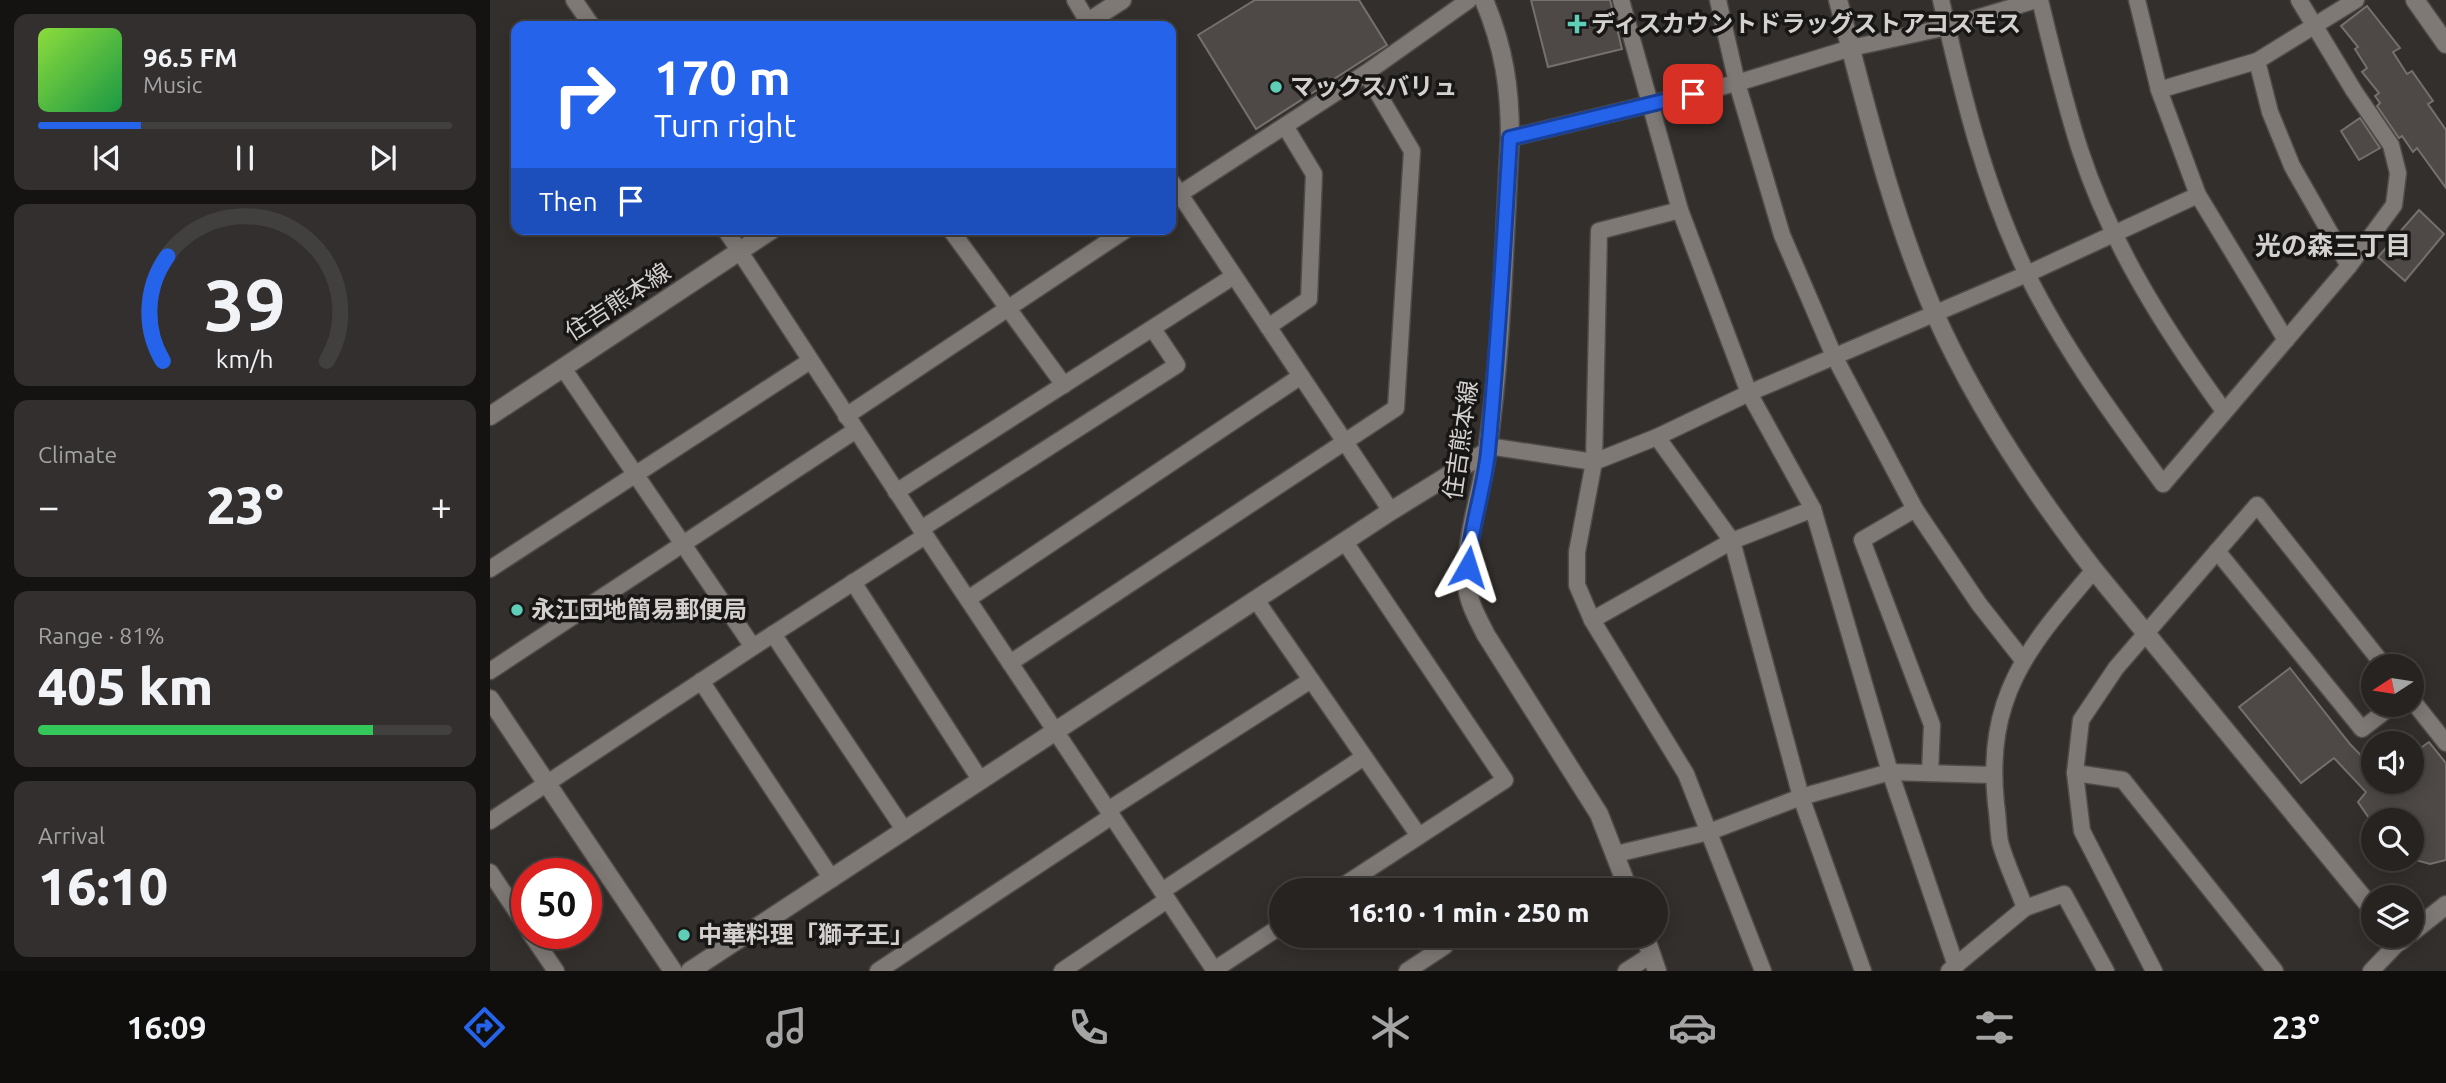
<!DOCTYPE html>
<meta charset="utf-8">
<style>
:root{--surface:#262321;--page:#322f2e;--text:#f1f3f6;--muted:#a4a4a5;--line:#42403f;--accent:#2563eb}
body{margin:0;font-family:Ubuntu,"Noto Sans JP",sans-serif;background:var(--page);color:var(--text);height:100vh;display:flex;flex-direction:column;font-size:26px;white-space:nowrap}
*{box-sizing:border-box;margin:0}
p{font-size:23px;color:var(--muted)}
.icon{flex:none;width:38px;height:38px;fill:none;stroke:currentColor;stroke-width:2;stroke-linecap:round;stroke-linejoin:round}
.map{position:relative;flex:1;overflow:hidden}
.side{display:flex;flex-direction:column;gap:14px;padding:14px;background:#151312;width:490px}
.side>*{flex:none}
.top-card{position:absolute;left:21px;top:21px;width:665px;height:214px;border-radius:14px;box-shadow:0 4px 18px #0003,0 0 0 2px var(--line);background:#2563eb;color:#fff;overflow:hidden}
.needle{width:46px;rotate:258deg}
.controls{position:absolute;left:1871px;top:654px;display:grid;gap:14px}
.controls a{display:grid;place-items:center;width:63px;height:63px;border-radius:50%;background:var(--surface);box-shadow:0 4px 18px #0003,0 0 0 2px var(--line);font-size:35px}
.speed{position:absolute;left:21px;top:858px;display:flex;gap:14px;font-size:35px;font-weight:700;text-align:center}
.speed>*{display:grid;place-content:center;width:91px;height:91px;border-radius:50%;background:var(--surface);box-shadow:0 4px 18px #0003,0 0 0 2px var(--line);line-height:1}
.speed .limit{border:10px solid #d22;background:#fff;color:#111}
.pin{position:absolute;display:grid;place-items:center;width:60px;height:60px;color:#fff;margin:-30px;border-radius:14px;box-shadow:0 4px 10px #0006}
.me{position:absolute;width:77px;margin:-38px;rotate:6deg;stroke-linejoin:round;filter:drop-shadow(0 0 5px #0008)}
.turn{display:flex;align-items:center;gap:24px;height:147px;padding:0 28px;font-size:32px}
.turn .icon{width:91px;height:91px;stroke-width:2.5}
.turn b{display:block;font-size:49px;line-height:60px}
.then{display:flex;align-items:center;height:66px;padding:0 28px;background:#0003;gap:14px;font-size:26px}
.big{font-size:52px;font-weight:800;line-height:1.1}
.side .widget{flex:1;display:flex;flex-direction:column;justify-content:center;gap:10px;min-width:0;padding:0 24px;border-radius:14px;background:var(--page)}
.side .dial{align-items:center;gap:0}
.dial svg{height:182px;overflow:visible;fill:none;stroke:var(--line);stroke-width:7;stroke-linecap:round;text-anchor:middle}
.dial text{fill:var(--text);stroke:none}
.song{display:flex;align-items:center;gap:21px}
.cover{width:84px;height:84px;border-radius:10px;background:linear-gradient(135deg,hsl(90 70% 55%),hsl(140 70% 35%))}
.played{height:7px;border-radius:4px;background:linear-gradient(90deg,var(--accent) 25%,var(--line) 25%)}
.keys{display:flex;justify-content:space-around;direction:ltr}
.heat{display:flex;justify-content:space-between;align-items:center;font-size:38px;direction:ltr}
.charge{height:10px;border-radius:5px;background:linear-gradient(90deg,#34c759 81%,var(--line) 0)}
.trip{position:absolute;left:779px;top:878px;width:399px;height:70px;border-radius:35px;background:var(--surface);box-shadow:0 4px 18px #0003,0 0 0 2px var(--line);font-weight:800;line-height:70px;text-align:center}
.dock{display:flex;height:112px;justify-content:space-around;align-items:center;background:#0f0e0d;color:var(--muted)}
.dock .icon{width:49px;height:49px}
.dock .on{color:var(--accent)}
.dock b{font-size:32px;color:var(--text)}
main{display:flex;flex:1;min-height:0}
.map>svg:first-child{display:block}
.building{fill:#4e4946;stroke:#75706c;stroke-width:2}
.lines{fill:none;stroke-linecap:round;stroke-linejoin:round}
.minor-casing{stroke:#4f4b48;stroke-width:19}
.tertiary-casing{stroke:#4f4b48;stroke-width:21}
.secondary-casing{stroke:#4f4b48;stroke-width:21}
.minor{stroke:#7f7976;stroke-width:16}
.tertiary{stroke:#7f7976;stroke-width:18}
.secondary{stroke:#7f7976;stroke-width:18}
.route-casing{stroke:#184099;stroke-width:18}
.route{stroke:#2563eb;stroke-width:12}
.poi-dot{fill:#5eceb8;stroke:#191716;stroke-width:2.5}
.labels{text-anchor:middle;stroke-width:7;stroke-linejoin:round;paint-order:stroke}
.poi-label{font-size:24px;font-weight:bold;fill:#d3d0ce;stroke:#191716;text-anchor:start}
.street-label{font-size:24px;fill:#d3d0ce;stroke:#191716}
.neighbourhood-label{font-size:26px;font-weight:bold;fill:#d3d0ce;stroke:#191716}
</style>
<main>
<section class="side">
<div class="widget">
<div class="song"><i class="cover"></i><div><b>96.5 FM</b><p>Music</p></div></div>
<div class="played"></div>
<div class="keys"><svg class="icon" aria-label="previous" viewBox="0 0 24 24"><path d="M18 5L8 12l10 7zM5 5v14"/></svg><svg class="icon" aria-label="pause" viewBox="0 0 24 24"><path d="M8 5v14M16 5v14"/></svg><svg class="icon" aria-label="next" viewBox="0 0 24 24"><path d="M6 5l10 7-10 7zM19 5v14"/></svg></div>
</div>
<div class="widget dial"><svg viewBox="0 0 100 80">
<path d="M14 69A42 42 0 1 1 86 69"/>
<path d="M14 69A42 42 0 0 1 16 23" stroke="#2563eb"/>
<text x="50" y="56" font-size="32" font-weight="700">39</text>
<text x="50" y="72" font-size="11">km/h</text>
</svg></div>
<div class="widget"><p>Climate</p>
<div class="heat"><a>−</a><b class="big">23°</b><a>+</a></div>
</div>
<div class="widget"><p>Range · 81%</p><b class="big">405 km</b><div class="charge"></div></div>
<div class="widget"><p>Arrival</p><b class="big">16:10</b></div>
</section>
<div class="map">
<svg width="1956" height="971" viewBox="0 0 1956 971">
<rect width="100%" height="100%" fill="#332f2c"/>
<!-- building -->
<g class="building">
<polygon points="765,0 869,0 897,45 766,129 708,35"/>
<polygon points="1041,0 1120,0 1132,49 1058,67"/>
<polygon points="1877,6 1910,48 1903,52 1917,74 1922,71 1943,101 1938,104 1956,130 1956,188 1927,148 1923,152 1912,136 1909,138 1887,106 1890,103 1885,96 1889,93 1872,72 1877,68 1865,49 1868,47 1851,26"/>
<polygon points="1870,118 1890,148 1869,160 1851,131"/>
<polygon points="1929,210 1954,234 1915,281 1888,257"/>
<polygon points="1800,668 1860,744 1883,768 1883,782 1922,782 1922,754 1939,742 1956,763 1956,860 1940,864 1922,859 1922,821 1881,821 1868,802 1876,792 1844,758 1811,783 1749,707"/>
</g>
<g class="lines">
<!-- minor casing -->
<g class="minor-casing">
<g id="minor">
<polyline points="84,0 102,26"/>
<polyline points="585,0 598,22"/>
<polyline points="1131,0 1190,210 1259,393 1323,509 1400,772 1466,966"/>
<polyline points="1228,0 1247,83 1292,235 1344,356 1425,509 1489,604 1533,660"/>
<path d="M1451,0C1472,93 1495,188 1537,274C1574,349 1624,417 1673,484L1859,266L1904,205L1908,173L1901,145L1864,91L1809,0"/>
<path d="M1550,0C1562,50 1574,101 1590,150C1621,245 1676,331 1734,411"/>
<polyline points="1647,0 1669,90 1708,195 1796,340"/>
<polyline points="1767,61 1780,112 1802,166 1859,266"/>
<polyline points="1669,90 1767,61 1866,0"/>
<polyline points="1020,138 1247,83 1361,48 1457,27 1546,0"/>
<polyline points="681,181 901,511"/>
<polyline points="682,199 876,73 979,0"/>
<polyline points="1190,210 1109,231 1104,462 1087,552 1087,585 1102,620 1196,774 1273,971"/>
<polyline points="235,229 431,529 725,971"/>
<polyline points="460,229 574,385"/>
<polyline points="778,327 819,299 824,174 795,126"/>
<polyline points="73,368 263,647"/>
<polyline points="356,416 637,229"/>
<polyline points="1167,437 1242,541 1311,797 1373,971"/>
<polyline points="998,446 1104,462 1167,437 1259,393 1537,274 1708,195"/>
<polyline points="406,492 744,276"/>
<polyline points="1425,509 1372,540 1442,725 1440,773"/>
<polyline points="431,529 687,365 663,329"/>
<polyline points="1727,551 1872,729 1903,705"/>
<polyline points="0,569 320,361"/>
<polyline points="363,582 491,781"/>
<polyline points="478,599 811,376"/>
<polyline points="766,600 929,836"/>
<polyline points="1102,620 1242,541 1323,509"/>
<polyline points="283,634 415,831"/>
<polyline points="520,663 906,408 922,151 876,73"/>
<polyline points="0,671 366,430"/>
<polyline points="211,681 342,879"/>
<polyline points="1922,700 1956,743"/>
<polyline points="1585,773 1633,780 1785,971"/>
<polyline points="618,810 821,680"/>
<polyline points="0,821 263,647 435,536"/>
<polyline points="1126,854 1219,832 1311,797 1400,772 1503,775"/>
<polyline points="0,872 37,927"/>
<polyline points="672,891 874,757"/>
<polyline points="845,891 1015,780 855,542"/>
<path d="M1535,908C1527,886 1516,864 1510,842C1508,830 1508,816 1506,804C1495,696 1538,647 1604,570"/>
<polyline points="40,933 66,971"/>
<polyline points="724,970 791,926"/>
<polyline points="388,971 622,816"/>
<polyline points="572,971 677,900"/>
<polyline points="917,971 955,946"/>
<polyline points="1136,971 1161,955"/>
<polyline points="1459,971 1535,908 1574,894 1616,971"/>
<polyline points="1664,971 1592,831 1585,773 1591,720 1626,668 1767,505 1895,667"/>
<polyline points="1881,971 1909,942"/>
</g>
</g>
<!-- tertiary casing -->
<g class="tertiary-casing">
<g id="tertiary">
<path d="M1348,0C1376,106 1401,213 1445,314C1486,406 1542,490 1604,570L1883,910"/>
<polyline points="1925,0 1956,44"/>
<polyline points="0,699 183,971"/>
<polyline points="1922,932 1956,905"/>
<polyline points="1904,936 1909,942 1916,936"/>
<polyline points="200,971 901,511 998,451"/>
</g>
</g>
<!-- secondary casing -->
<g class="secondary-casing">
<g id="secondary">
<path d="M994,0C1014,48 1020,87 1020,138C1014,243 1012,349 997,453C991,496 974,542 977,586C979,604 988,619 996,635L1109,814L1139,891"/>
<polyline points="592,26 632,0"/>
<polyline points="0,416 283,229"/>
<polyline points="1155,936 1167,971"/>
</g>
</g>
<!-- minor -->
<use href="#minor" class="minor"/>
<!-- tertiary -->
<use href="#tertiary" class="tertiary"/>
<!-- secondary -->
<use href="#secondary" class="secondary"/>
</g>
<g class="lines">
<!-- route casing -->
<g class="route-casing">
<path id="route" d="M978,567C980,528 994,491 998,452C1008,347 1014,243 1020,138L1203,94"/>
</g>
<!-- route -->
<use href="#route" class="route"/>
</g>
<!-- markers -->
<g class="poi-dot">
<path d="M1083.5 13.5h7v7h7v7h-7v7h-7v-7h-7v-7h7z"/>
<circle cx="786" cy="87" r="7"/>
<circle cx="27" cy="610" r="7"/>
<circle cx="194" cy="935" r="7"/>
</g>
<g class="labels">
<!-- poi labels -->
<g class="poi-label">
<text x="1101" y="32">ディスカウントドラッグストアコスモス</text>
<text x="800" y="95">マックスバリュ</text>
<text x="41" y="618">永江団地簡易郵便局</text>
<text x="208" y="943">中華料理「獅子王」</text>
</g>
<!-- street labels -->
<g class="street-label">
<text transform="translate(128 302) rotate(-33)" y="8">住吉熊本線</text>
<text transform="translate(971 440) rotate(-82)" y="8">住吉熊本線</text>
</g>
<!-- neighbourhood labels -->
<g class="neighbourhood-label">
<text x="1843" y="255">光の森三丁目</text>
</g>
</g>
</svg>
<div class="controls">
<a><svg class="needle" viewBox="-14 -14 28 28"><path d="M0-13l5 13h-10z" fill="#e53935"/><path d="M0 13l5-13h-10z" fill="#a4a4a5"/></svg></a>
<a><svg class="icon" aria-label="sound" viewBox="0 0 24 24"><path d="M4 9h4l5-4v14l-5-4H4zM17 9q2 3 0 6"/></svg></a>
<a><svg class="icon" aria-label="search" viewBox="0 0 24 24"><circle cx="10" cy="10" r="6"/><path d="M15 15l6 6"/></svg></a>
<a><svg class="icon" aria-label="layers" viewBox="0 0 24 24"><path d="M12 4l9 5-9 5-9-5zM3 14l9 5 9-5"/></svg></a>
</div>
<div class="speed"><div class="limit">50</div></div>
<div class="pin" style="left:1203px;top:94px;background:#d93025"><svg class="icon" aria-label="arrive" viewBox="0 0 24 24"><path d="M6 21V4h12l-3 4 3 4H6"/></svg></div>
<svg class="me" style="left:978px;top:567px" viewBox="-20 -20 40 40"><path d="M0-17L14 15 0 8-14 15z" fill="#2563eb" stroke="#fff" stroke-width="4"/></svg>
<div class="trip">16:10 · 1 min · 250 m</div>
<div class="top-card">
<div class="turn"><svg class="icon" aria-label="right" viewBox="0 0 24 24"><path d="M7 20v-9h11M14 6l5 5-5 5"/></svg><div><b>170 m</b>Turn right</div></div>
<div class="then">Then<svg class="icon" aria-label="arrive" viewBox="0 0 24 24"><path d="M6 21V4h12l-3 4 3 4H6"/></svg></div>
</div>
</div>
</main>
<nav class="dock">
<b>16:09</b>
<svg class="icon on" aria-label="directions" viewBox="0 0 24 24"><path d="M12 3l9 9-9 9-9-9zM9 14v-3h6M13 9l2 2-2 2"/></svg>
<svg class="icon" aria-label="music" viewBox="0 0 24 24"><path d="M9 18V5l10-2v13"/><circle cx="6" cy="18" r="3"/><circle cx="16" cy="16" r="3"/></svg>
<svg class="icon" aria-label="phone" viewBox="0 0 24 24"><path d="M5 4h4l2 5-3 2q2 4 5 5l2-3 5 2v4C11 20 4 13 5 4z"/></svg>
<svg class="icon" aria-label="climate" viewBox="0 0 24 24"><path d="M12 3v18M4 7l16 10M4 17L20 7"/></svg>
<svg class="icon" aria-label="car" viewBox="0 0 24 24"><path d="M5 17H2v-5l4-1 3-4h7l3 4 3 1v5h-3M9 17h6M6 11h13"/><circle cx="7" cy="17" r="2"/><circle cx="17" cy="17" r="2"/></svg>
<svg class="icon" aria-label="filters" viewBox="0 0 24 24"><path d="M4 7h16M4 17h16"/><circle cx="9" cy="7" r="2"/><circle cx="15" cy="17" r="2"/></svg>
<b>23°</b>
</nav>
